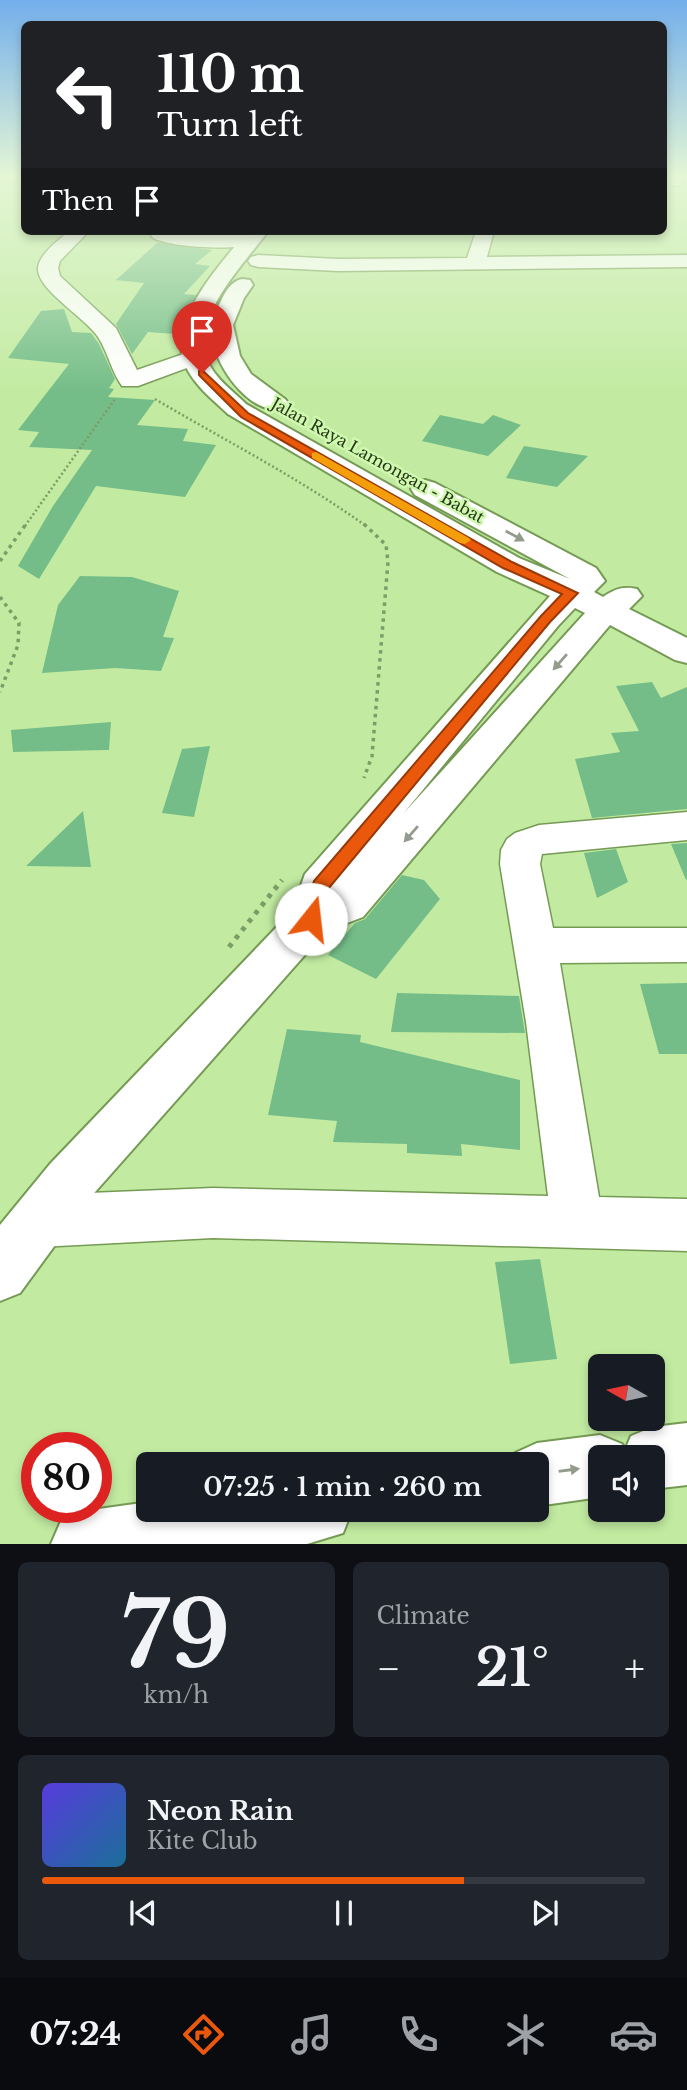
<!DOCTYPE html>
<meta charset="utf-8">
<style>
:root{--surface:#171b24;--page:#20242c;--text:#f1f3f6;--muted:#9ea1a6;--line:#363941;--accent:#ea580c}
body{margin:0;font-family:"Libre Baskerville",serif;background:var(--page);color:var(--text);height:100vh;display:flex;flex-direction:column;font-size:26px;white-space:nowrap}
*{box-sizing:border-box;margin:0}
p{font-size:23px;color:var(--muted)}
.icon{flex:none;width:38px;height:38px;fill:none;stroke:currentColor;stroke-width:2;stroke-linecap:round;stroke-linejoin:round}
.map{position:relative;height:1544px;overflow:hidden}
.side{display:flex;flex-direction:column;gap:18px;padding:18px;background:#0d0f14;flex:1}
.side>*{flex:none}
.banner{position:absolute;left:21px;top:21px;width:646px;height:214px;border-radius:10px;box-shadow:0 4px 10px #0003;background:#202124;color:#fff;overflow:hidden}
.needle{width:46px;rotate:279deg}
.controls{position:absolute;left:588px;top:1354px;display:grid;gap:14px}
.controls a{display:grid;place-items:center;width:77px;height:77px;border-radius:10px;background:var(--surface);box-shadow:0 4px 10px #0003;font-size:35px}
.speed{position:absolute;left:21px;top:1432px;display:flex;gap:14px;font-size:35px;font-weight:700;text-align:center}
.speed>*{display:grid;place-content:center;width:91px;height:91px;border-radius:50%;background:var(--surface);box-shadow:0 4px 10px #0003;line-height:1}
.speed .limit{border:10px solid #d22;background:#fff;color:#111}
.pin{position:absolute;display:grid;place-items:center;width:60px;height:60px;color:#fff;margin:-72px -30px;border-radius:50% 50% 50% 0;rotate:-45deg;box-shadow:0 0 7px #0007}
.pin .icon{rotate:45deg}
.me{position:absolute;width:77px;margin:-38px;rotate:16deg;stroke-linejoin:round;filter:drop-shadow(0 0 5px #0008)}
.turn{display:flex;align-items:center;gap:24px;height:147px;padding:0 21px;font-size:32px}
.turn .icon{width:91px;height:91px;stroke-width:2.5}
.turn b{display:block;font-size:49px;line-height:60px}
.then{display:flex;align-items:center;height:66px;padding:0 21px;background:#0003;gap:14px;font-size:26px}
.big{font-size:52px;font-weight:600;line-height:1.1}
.side .tile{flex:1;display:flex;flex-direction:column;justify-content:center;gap:10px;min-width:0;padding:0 24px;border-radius:10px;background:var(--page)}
.side .dial{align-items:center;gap:0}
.dial b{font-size:91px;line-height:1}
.song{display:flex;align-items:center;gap:21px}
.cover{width:84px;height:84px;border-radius:10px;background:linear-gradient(135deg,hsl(250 70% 55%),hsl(200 70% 35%))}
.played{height:7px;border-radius:4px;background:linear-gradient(90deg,var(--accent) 70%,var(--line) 70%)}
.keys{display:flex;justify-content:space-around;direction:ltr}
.heat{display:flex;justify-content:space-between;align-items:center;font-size:38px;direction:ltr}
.side .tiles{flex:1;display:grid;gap:18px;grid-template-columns:1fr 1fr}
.tile:last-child{grid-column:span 2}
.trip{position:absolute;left:136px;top:1452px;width:413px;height:70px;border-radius:10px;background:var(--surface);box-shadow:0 4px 10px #0003;font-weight:600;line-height:70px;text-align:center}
.tabs{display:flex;height:112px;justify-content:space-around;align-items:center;background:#090b0e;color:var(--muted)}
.tabs .icon{width:49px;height:49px}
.tabs .selected{color:var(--accent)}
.tabs b{font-size:32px;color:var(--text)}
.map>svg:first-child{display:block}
.building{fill:#74bd88}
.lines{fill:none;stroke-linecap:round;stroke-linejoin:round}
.minor-casing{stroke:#759a54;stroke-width:3}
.trunk-casing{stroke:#759a54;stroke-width:4}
.path-far2{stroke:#7e9c65;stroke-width:2.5;stroke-dasharray:2 2.5;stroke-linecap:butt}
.path-far1{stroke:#7e9c65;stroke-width:3.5;stroke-dasharray:3.5 4.5;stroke-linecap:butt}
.path{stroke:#7e9c65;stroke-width:5;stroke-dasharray:4.5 6;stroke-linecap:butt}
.minor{fill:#fff;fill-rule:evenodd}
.trunk{fill:#fff;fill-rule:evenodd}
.oneway{fill:#939b8c}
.route{fill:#ea580c;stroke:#983908;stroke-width:2}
.slow{fill:#f59e0b}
.labels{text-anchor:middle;stroke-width:5;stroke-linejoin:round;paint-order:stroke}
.far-street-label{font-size:16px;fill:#273719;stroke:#cff9ae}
</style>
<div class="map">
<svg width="687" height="1544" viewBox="0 0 687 1544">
<rect width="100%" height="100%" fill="#c2eba1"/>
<!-- building -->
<g class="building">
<polygon points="157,243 212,250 195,264 210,266 184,294 196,295 175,334 148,332 132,354 116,324 144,283 116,280"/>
<polygon points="64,309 72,332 91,333 99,344 115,379 109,388 114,389 108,397 155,400 137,425 188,429 183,441 216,445 185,497 96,486 39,579 18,566 53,506 92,450 29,447 39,432 18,430 69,364 8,358 41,311"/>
<polygon points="440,415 483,424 493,415 521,425 488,456 422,441"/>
<polygon points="524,446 588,456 557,487 506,478"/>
<polygon points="80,576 132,577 179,591 163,637 174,638 161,671 115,668 42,673 58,605"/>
<polygon points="652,682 661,698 687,687 687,809 592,818 575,759 620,752 611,733 639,731 616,686"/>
<polygon points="111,722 109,750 13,752 11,730"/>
<polygon points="210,746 194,817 162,813 182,749"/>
<polygon points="83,811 91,867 26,866"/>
<polygon points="687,843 687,879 686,880 671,844"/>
<polygon points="616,849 628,882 597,898 584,853"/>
<polygon points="402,875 424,880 440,899 376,979 328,955 355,923 365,919"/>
<polygon points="687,983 687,1054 659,1054 640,984"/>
<polygon points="397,993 519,996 525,1033 391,1032"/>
<polygon points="287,1029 361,1035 360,1042 520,1080 520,1150 461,1144 462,1156 407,1153 407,1144 333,1142 337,1121 268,1115"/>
<polygon points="540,1259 557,1359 510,1364 495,1262"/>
</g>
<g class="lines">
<!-- minor casing -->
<g class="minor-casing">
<g id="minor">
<polygon points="669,176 685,176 681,185 675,186 666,181"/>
<path d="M69,231H89L60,261L58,268L60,276L116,328L137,370L195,350L203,352L206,357L203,362L138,386H122C111,371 108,352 98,337C87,319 36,289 38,268C39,254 59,240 69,231Z"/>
<path d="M165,231L199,235H250L260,241C250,252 160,248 151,236L153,232Z"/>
<polygon points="476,231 494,231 487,257 687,255 687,267 338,271 258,267 251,265 248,261 251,257 258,255 338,259 467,258"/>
<polygon points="687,812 687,840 542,854 540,864 553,928 687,928 687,962 560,963 599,1197 687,1199 687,1251 213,1238 39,1247 21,1239 13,1221 21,1203 39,1195 213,1188 548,1196 526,1022 500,864 501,850 507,839 515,833 539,825"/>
</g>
</g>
<!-- trunk casing -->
<g class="trunk-casing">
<g id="trunk">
<path d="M248,231H268C244,265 183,323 212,369C220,382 235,393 246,404L519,558L570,579L415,495L411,489L415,483L425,480L435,483L596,568L605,581L594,592L603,597C615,589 623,586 637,589L642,596L629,609L687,638V663L675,660L610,625L363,917L326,931L88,1200L20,1293L0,1301V1225L50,1164L292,911L305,874L550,596L497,572L228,414C212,399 194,385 185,365C166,321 222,262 248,231ZM575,608L585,613L403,814L558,626Z"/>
<path d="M242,279L250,280L253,285L244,298L233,325L240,356L251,374L285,399L289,404L285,409C249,418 209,359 211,326C211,318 217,308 221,301C225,291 232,281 242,279Z"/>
<polygon points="687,1423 687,1485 653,1489 653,1458 600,1458 600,1497 537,1506 537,1465 510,1465 515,1453 537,1443 600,1435 622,1444 625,1450 631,1436 653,1427"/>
<polygon points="149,1502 149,1510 352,1510 343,1533 307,1544 51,1544 61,1521 84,1511"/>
</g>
</g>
<!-- path-far2 -->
<g class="path-far2">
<path d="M155,399C226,441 299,478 366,526"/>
<polyline points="25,526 115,399"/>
</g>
<!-- path-far1 -->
<g class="path-far1">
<polyline points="364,524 386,545 388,562 372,756 364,778"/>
<polyline points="0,561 26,524"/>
<polyline points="0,597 19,623 18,645 0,692"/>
</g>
<!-- path -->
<polyline class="path" points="229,947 282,880"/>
<!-- minor -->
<use href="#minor" class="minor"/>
<!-- trunk -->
<use href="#trunk" class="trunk"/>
</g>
<!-- one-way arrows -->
<defs><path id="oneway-solid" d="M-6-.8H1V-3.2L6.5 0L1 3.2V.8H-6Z" transform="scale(1.75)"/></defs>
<g class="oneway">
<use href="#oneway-solid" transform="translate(515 536) rotate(28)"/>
<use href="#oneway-solid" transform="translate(560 662) rotate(131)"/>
<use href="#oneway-solid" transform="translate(411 834) rotate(131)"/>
<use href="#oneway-solid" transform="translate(569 1470) rotate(-8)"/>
</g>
<!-- sky -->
<linearGradient id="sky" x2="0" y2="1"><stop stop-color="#73afeb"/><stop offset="0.45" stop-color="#e4f6d5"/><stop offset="1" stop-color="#e4f6d5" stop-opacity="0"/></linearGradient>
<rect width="687" height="392" fill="url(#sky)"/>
<!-- route -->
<polygon class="route" points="202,370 248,413 512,562 578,593 550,622 328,889 317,924 311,926 305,924 302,919 314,881 541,616 562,594 503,568 241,417 199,375 199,371"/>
<!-- slow -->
<polygon class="slow" points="316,452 469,538 471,540 465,544 460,543 312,458 312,453"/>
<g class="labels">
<!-- far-street labels -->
<g class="far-street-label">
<text transform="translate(378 460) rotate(29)" y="6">Jalan Raya Lamongan - Babat</text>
</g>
</g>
</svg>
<div class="controls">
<a><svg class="needle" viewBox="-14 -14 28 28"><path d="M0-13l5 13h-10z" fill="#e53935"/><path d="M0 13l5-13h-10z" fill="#9ea1a6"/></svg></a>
<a><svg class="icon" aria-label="sound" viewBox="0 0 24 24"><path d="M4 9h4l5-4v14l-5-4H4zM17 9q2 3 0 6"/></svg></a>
</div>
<div class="speed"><div class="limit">80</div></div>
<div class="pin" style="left:202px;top:373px;background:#d93025"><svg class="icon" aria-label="arrive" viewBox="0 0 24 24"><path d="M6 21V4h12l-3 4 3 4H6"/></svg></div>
<svg class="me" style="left:311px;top:919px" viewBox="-20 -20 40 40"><circle r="19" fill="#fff"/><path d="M0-13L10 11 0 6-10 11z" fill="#ea580c"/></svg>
<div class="trip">07:25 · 1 min · 260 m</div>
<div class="banner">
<div class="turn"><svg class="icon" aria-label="left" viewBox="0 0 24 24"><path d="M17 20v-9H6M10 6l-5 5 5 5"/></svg><div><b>110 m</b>Turn left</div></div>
<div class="then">Then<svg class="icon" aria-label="arrive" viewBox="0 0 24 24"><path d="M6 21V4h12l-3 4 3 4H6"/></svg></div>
</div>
</div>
<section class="side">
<div class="tiles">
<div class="tile dial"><b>79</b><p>km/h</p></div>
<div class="tile"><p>Climate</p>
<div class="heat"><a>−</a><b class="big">21°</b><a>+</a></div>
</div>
<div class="tile">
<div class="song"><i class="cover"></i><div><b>Neon Rain</b><p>Kite Club</p></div></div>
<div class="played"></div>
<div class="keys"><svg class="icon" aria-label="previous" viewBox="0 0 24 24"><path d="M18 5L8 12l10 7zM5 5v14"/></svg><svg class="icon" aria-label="pause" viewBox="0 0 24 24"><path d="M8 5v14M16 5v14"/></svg><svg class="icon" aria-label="next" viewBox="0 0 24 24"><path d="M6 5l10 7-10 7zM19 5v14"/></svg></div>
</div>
</div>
</section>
<nav class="tabs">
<b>07:24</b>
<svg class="icon selected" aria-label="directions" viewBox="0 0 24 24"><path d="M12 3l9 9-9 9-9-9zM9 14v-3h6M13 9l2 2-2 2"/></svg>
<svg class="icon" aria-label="music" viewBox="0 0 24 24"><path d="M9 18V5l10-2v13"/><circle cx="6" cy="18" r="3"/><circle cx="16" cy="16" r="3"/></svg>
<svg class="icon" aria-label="phone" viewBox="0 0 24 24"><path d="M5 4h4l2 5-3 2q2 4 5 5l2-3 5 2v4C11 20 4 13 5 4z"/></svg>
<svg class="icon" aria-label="climate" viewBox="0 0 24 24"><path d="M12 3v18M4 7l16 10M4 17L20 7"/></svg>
<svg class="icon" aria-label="car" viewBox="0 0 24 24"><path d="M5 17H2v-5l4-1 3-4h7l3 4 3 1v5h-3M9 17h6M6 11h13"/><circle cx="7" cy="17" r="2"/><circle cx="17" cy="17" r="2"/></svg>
</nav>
